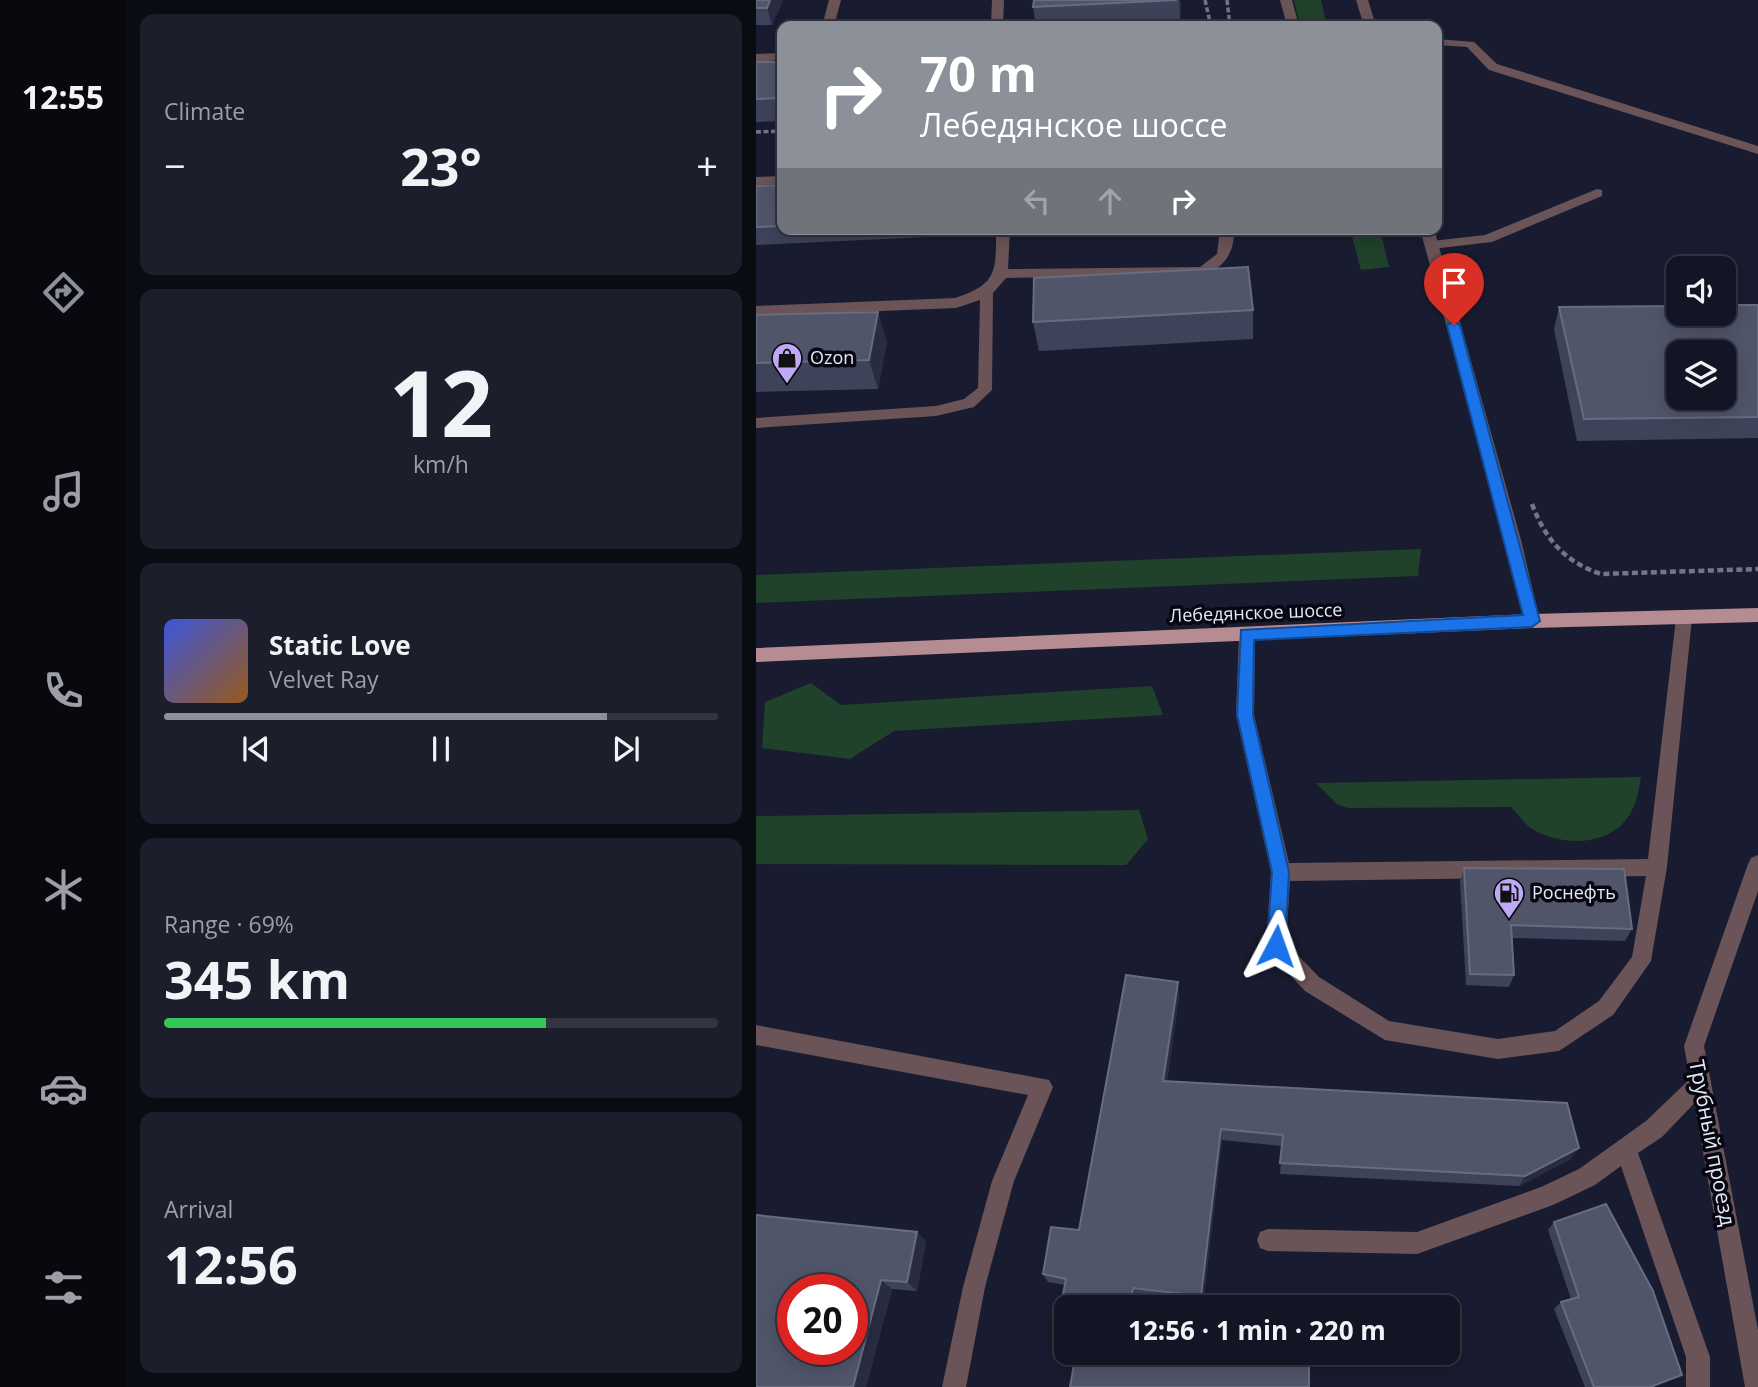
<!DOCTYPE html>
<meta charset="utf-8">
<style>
:root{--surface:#131524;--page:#1c1e2c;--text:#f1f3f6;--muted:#9d9fa6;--line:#323441;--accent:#8c9099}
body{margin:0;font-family:"Open Sans",sans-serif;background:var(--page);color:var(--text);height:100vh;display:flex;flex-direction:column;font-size:26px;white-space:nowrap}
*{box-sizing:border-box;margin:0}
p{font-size:23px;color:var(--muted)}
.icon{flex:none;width:38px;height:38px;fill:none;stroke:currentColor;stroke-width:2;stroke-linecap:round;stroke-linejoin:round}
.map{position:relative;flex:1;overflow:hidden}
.panel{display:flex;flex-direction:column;gap:14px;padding:14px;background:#0a0c14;width:630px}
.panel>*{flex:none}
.top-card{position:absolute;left:21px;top:21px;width:665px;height:214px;border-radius:14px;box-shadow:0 4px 18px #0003,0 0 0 2px var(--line);background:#8c9099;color:#fff;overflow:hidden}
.tools{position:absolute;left:910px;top:256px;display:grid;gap:14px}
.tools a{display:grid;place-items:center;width:70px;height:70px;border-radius:14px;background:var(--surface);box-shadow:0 4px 18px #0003,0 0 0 2px var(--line);font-size:35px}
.speed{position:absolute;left:21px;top:1274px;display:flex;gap:14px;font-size:35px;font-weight:700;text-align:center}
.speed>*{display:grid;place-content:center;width:91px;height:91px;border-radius:50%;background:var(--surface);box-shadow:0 4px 18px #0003,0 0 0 2px var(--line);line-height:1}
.speed .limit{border:10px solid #d22;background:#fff;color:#111}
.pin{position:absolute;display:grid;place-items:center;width:60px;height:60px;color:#fff;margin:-72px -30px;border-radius:50% 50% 50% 0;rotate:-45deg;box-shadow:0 0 7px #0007}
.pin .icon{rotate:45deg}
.me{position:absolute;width:77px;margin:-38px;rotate:4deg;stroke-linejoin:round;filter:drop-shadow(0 0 5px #0008)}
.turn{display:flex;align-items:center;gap:24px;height:147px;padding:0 28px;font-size:32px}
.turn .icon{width:91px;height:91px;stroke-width:2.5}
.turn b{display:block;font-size:49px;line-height:60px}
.lanes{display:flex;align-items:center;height:66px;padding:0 28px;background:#0003;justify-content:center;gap:35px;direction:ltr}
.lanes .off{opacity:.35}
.big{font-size:52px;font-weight:700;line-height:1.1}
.panel .widget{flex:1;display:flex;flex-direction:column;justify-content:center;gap:10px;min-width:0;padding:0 24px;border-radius:14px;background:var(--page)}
.panel .dial{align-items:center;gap:0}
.dial b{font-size:91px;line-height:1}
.song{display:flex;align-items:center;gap:21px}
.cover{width:84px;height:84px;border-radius:10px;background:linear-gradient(135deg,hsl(230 70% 55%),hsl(30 70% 35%))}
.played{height:7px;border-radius:4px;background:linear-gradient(90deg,var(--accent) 80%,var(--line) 80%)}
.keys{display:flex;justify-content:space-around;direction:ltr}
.heat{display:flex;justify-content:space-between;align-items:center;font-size:38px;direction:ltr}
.charge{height:10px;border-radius:5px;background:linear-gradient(90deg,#34c759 69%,var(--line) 0)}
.trip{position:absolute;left:298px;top:1295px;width:406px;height:70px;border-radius:14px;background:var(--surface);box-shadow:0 4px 18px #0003,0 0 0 2px var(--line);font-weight:700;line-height:70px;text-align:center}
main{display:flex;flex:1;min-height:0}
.tabs{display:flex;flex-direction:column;width:126px;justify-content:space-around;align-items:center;background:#08080e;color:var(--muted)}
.tabs .icon{width:49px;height:49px}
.tabs .selected{color:var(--accent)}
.tabs b{font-size:32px;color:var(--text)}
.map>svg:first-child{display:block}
.green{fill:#20412a}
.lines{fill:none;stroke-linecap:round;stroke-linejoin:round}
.path-far1{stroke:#737688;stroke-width:3.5;stroke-dasharray:5 2.5;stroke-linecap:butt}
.path{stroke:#737688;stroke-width:4.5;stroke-dasharray:6 3.5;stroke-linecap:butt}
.service{fill:#6a5457;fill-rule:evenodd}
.minor{fill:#6a5457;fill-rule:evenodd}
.tertiary{fill:#6a5457;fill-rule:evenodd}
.primary{fill:#b68b91;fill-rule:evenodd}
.wall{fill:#3f4359}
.shaded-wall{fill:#292c41}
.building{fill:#51556a;stroke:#686c80;stroke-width:2;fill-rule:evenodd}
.route{fill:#1a73e8;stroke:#114b97;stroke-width:2}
.labels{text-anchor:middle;stroke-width:7;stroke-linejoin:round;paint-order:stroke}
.poi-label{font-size:18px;fill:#e5e8f6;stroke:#060710;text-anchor:start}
.street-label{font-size:18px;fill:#e5e8f6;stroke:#060710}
.near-street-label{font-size:21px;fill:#e5e8f6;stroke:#060710}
</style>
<main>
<nav class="tabs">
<b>12:55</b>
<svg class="icon selected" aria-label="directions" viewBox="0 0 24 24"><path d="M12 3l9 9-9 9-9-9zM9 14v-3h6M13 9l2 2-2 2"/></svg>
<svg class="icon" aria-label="music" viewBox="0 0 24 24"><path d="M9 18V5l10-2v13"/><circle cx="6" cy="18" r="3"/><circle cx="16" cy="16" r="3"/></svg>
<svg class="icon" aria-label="phone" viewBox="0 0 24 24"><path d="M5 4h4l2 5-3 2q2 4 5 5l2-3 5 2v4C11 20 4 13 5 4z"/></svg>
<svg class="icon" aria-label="climate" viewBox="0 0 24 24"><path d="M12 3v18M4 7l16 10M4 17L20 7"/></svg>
<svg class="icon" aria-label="car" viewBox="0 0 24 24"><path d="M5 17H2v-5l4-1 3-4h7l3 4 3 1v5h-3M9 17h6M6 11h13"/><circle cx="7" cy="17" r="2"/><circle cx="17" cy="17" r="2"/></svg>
<svg class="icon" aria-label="filters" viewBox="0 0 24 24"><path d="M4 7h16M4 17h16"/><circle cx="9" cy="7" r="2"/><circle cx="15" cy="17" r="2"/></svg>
</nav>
<section class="panel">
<div class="widget"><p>Climate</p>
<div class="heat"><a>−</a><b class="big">23°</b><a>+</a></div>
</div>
<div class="widget dial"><b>12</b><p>km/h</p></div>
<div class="widget">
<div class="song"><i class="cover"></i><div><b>Static Love</b><p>Velvet Ray</p></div></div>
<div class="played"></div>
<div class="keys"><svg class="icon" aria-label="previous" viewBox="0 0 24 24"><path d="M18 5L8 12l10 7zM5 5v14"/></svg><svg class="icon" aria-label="pause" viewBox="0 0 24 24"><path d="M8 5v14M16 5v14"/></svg><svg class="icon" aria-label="next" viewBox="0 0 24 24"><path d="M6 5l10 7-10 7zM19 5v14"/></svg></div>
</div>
<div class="widget"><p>Range · 69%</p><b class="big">345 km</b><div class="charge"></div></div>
<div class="widget"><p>Arrival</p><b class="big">12:56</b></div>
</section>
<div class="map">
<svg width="1002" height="1387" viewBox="0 0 1002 1387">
<rect width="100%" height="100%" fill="#191c30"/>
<!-- green -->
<g class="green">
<polygon points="538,0 565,0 571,26 544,26"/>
<polygon points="594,229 624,229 633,267 605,270"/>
<polygon points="665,549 662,576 0,603 0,575"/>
<polygon points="55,683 85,705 396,686 407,715 138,731 94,759 6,748 9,702"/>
<path d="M885,777C883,787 882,799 877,808C861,846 809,848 778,830C769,825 762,814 755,807L593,808L581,804L560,783Z"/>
<polygon points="383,810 392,839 370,865 0,864 0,816"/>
</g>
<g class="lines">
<!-- path-far1 -->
<g class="path-far1">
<polyline points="449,0 454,22 451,26"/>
<polyline points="471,0 474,26"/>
<polyline points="0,132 26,131"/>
</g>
<!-- path -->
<path class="path" d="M776,504C789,539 809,562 845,574L1002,569"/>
<!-- service -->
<g class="service">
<polygon points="73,0 85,0 78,26 66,26"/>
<polygon points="236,0 248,0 247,26 235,26"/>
<polygon points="524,0 536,0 543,26 531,26"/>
<polygon points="681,39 718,42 741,64 1002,146 1002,154 733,70 711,47 681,45"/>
<polygon points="26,53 26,60 0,62 0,54"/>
<polygon points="26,176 26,184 0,185 0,177"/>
<polygon points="841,189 846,190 846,196 736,242 676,249 669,245 676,241 729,235"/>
<path d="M240,229H254L252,269L444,267L461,254L464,229H478C479,252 468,269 446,275L250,278L237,293L236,390L218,407L180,416L0,428V418L180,406L208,399L222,388L224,300L200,308L0,316V306L199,298C242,284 240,271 240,229Z"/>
<path d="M928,611L934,613L936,618L911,867L895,961L857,1015L803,1051L742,1059L629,1040L549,991L513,953L510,946L515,872L480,715L483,634L485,629H497L499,634L498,715L533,863L892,859L920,618L922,613ZM890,876L876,957L843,1001L799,1031L742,1039L633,1021L563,977L530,943L534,881Z"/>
<polygon points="0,1025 293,1080 297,1087 258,1181 229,1287 210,1387 186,1387 207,1287 236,1181 272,1095 0,1045"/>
<polygon points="945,1072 952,1075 955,1082 952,1089 906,1137 882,1153 954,1357 954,1387 930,1387 930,1357 865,1166 839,1185 797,1205 661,1254 512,1251 504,1248 501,1240 504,1232 512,1229 661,1232 785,1187 823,1169 890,1121 938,1075"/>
</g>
<!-- minor -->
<polygon class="minor" points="1002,855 1002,891 948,1046 1002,1330 1002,1387 989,1387 928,1046 992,864 995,858"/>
<!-- tertiary -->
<g class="tertiary">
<polygon points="600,0 612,0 620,26 608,26"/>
<polygon points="664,229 678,229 765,540 784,621 782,626 770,626 768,621 749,540"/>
</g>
<!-- primary -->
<polygon class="primary" points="1002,608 1002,622 776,628 0,662 0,648 776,614"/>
</g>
<!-- wall -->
<g class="wall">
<polygon points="0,0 27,0 16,25 0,25"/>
<polygon points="278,0 425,0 424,26 280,26 277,7"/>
<polygon points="0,62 26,62 26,121 0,122"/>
<polygon points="26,185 26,229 194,229 193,236 0,245 0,186"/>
<polygon points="1002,305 1002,438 821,441 798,329 803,307"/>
<polygon points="497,310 497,339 283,351 277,322"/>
<polygon points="0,315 131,341 122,389 0,392"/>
<polygon points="708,868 876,929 869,941 756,938 758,975 753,987 710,985 704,881"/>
<polygon points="423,996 411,1081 815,1159 763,1186 524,1174 526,1146 466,1140 447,1304 380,1296 378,1307 310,1307 310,1336 306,1335 300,1329 309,1285 292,1282 287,1274 323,1230"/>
<polygon points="798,1222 926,1375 897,1387 829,1387 798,1309 805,1302 815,1299 792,1230"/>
<polygon points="170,1241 161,1291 136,1289 110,1387 0,1387"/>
</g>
<!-- shaded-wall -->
<g class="shaded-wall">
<polygon points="14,0 27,0 16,25 11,8"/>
<polygon points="423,0 425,0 424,26"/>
<polygon points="122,312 131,341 122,389 113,360"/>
<polygon points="422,982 423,996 409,1093 407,1081"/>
<polygon points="465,1129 466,1140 447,1304 445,1296"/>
<polygon points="823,1148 815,1159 763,1186 769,1176"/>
<polygon points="161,1232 170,1241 161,1291 151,1282"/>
<polygon points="125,1280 136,1289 110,1387 97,1387"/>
<polygon points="377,1288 380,1296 378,1307 374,1307"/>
<polygon points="366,1353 371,1353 368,1368 365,1362"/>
</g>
<!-- building -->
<g class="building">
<polygon points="0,0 14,0 11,8 0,8"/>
<polygon points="278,0 421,0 277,7"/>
<polygon points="0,62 26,62 26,98 0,99"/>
<polygon points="26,185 26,226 0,227 0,186"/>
<polygon points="492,267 497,310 277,322 278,278"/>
<path d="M968,305H1002V417L828,419L803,307L922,306V313H968ZM922,352H968V397H922Z"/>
<polygon points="122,312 113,360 0,363 0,315"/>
<polygon points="708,868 868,869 876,929 755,925 758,975 714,974"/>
<polygon points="370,975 422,982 407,1081 811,1103 823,1148 769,1176 524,1163 527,1135 465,1129 445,1296 377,1288 374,1307 310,1307 310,1329 300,1329 310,1279 287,1274 295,1227 323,1230"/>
<polygon points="850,1204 897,1291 926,1375 894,1387 838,1387 805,1302 823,1297 798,1222"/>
<path d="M0,1215L161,1232L151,1282L125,1280L97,1387H0ZM37,1290H96V1349H37Z"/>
<polygon points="320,1353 366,1353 365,1362 553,1364 553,1387 314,1387"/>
</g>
<!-- route -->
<polygon class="route" points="698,321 704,325 784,621 776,627 498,640 497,715 533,872 529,946 526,951 520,954 514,951 511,946 516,872 481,715 485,630 767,615 691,325"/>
<!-- icons -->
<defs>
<g id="shop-pin" transform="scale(1.575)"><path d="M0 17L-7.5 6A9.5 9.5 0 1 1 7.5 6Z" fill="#bea9f4" stroke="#060710"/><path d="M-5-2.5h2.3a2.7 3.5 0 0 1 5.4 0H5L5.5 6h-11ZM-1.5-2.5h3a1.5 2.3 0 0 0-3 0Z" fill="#111"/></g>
<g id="fuel-pin" transform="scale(1.575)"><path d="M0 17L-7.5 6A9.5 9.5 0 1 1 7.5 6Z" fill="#bea9f4" stroke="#060710"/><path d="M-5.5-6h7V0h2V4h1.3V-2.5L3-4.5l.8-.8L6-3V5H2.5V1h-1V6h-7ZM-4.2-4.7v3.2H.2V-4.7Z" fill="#111"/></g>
</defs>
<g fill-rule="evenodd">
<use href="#shop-pin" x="31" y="358"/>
<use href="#fuel-pin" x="753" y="893"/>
</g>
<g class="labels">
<!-- poi labels -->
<g class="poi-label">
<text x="54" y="364">Ozon</text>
<text x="776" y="899">Роснефть</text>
</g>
<!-- street labels -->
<g class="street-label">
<text transform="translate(500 613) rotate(-2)" y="6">Лебедянское шоссе</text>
</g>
<!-- near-street labels -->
<g class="near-street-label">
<text transform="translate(956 1143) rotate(79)" y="7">Трубный проезд</text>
</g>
</g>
</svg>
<div class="tools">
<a><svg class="icon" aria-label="sound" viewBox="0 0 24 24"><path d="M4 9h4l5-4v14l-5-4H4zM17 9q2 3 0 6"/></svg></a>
<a><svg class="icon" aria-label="layers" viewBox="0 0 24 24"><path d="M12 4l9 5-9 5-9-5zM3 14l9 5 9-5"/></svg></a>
</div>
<div class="speed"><div class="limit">20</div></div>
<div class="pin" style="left:698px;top:325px;background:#d93025"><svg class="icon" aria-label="arrive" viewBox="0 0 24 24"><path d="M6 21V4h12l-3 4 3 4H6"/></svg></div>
<svg class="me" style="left:520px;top:946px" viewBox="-20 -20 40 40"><path d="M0-17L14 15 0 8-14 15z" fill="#1a73e8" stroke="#fff" stroke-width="4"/></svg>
<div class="trip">12:56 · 1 min · 220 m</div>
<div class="top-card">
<div class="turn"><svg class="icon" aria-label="right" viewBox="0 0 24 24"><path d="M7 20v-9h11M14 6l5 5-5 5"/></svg><div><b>70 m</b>Лебедянское шоссе</div></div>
<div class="lanes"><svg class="icon off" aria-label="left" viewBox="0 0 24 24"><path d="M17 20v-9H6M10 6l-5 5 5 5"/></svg><svg class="icon off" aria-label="ahead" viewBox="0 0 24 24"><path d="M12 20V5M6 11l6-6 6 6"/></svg><svg class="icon" aria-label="right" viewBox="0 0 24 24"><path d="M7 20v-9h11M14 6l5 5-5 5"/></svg></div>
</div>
</div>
</main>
